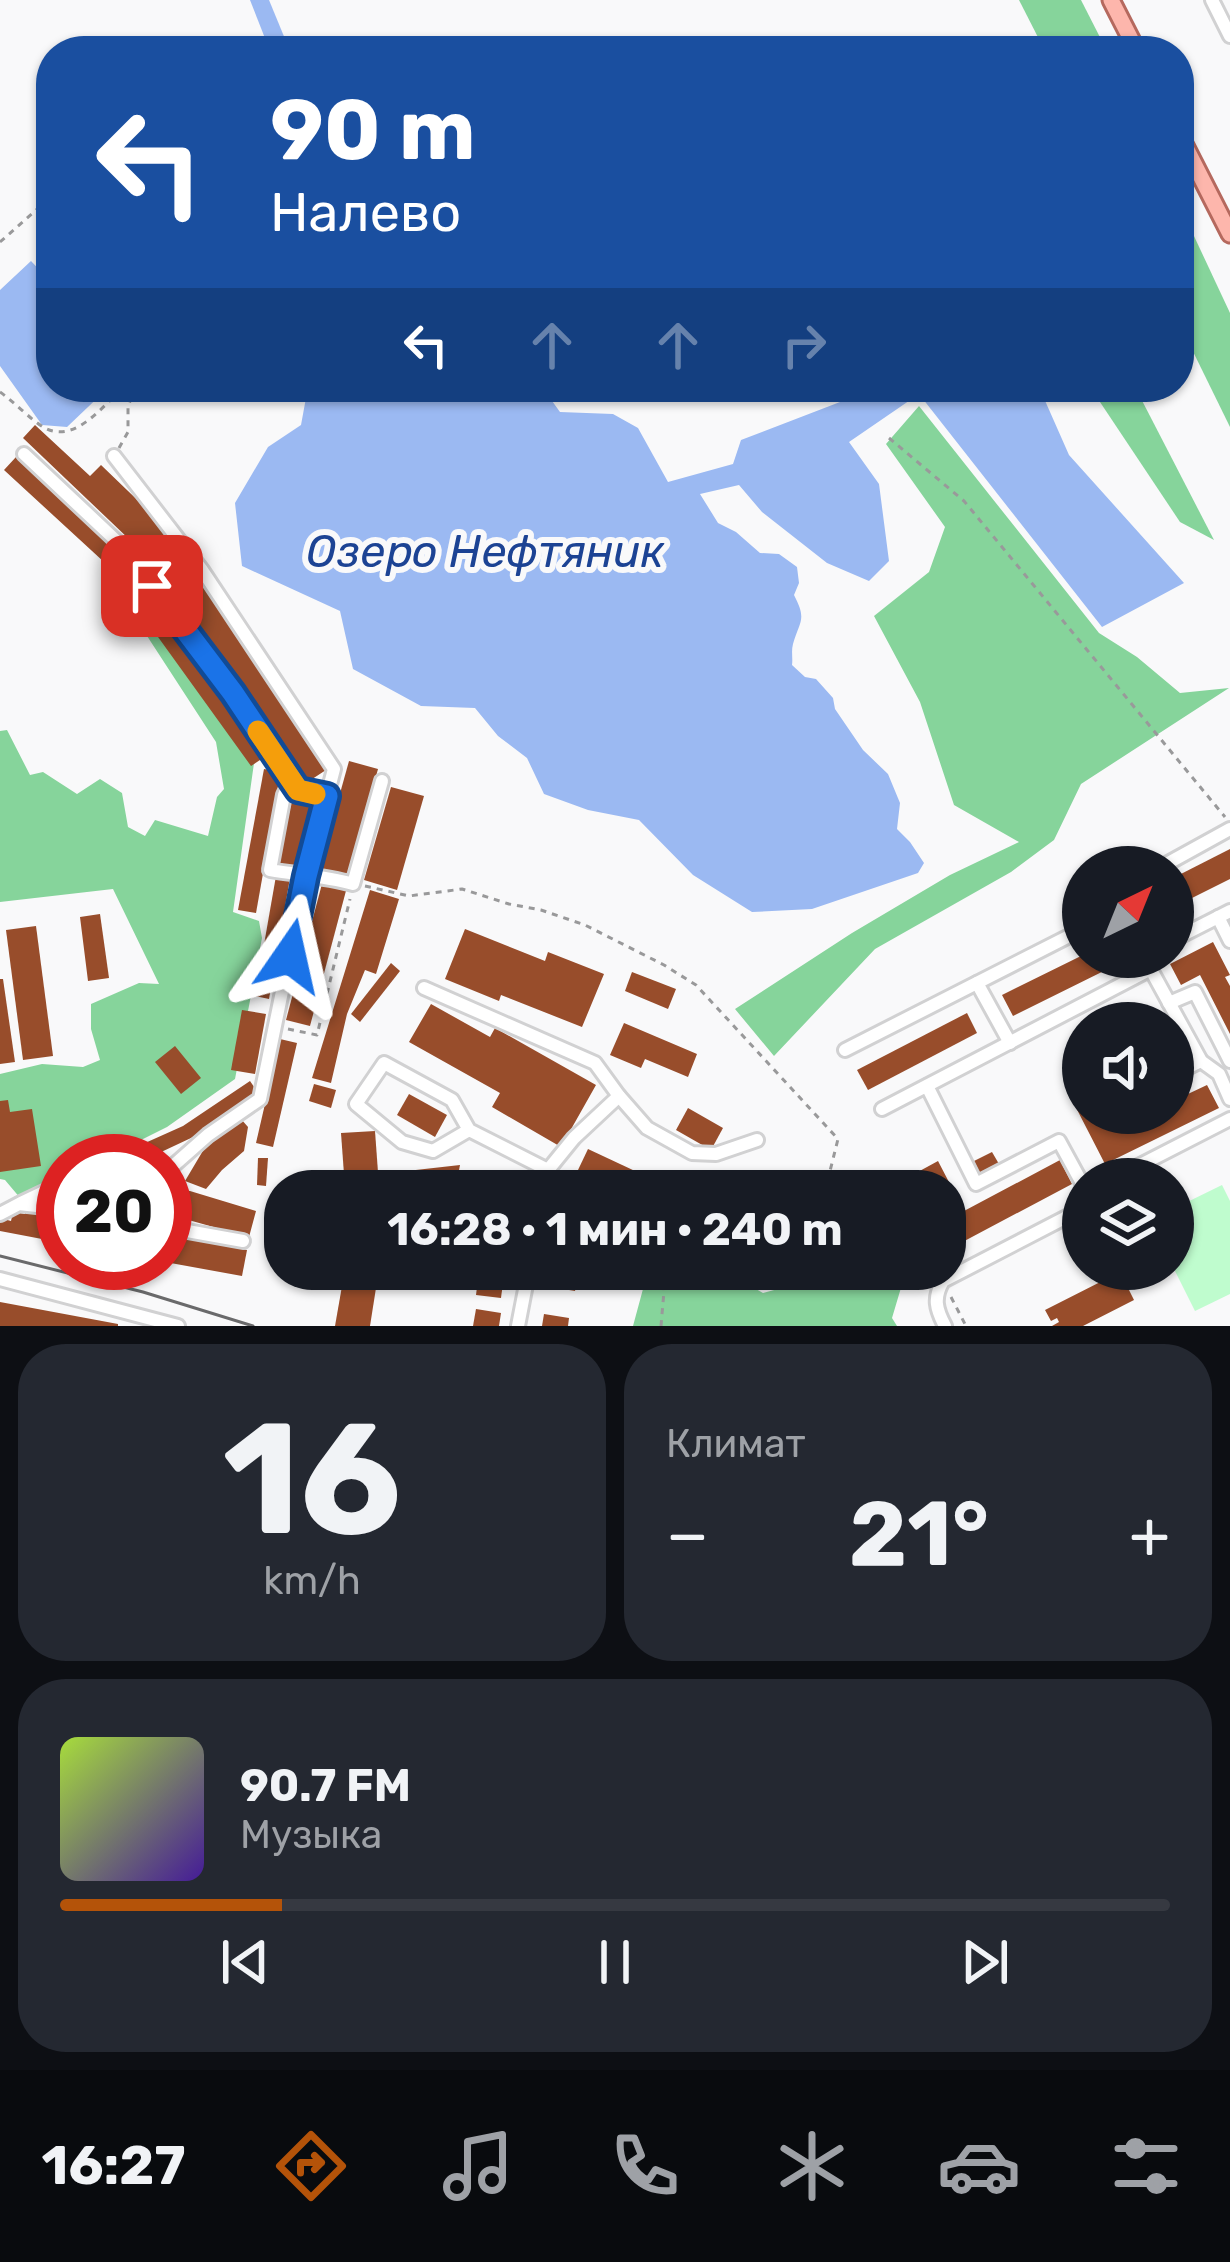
<!DOCTYPE html>
<html lang="ru">
<meta charset="utf-8">
<style>
:root{--surface:#171b24;--page:#242831;--text:#f1f3f6;--muted:#9ea1a6;--line:#363941;--accent:#b45309}
body{margin:0;font-family:Rubik,sans-serif;background:var(--page);color:var(--text);height:100vh;display:flex;flex-direction:column;font-size:45px;white-space:nowrap}
*{box-sizing:border-box;margin:0}
p{font-size:39px;color:var(--muted)}
.icon{flex:none;width:66px;height:66px;fill:none;stroke:currentColor;stroke-width:2;stroke-linecap:round;stroke-linejoin:round}
.map{position:relative;height:1326px;overflow:hidden}
.drawer{display:flex;flex-direction:column;gap:18px;padding:18px;background:#0d0f14;flex:1}
.drawer>*{flex:none}
.banner{position:absolute;left:36px;top:36px;width:1158px;height:366px;border-radius:48px;box-shadow:0 3px 9px #0004;background:#1a4fa0;color:#fff;overflow:hidden}
.needle{width:78px;rotate:43deg}
.controls{position:absolute;left:1062px;top:846px;display:grid;gap:24px}
.controls a{display:grid;place-items:center;width:132px;height:132px;border-radius:50%;background:var(--surface);box-shadow:0 3px 9px #0004;font-size:60px}
.speed{position:absolute;left:36px;top:1134px;display:flex;gap:24px;font-size:60px;font-weight:700;text-align:center}
.speed>*{display:grid;place-content:center;width:156px;height:156px;border-radius:50%;background:var(--surface);box-shadow:0 3px 9px #0004;line-height:1}
.speed .limit{border:18px solid #d22;background:#fff;color:#111}
.pin{position:absolute;display:grid;place-items:center;width:102px;height:102px;color:#fff;margin:-51px;border-radius:24px;box-shadow:0 6px 18px #0006}
.me{position:absolute;width:132px;margin:-66px;rotate:11deg;stroke-linejoin:round;filter:drop-shadow(0 0 9px #0008)}
.turn{display:flex;align-items:center;gap:42px;height:252px;padding:0 36px;font-size:54px}
.turn .icon{width:156px;height:156px;stroke-width:2.5}
.turn b{display:block;font-size:84px;line-height:102px}
.lanes{display:flex;align-items:center;height:114px;padding:0 36px;background:#0003;justify-content:center;gap:60px;direction:ltr}
.lanes .off{opacity:.35}
.big{font-size:90px;font-weight:700;line-height:1.1}
.drawer .widget{flex:1;display:flex;flex-direction:column;justify-content:center;gap:18px;min-width:0;padding:0 42px;border-radius:48px;background:var(--page)}
.drawer .dial{align-items:center;gap:0}
.dial b{font-size:156px;line-height:1}
.song{display:flex;align-items:center;gap:36px}
.cover{width:144px;height:144px;border-radius:18px;background:linear-gradient(135deg,hsl(80 70% 55%),hsl(260 70% 35%))}
.played{height:12px;border-radius:6px;background:linear-gradient(90deg,var(--accent) 20%,var(--line) 20%)}
.keys{display:flex;justify-content:space-around;direction:ltr}
.heat{display:flex;justify-content:space-between;align-items:center;font-size:66px;direction:ltr}
.drawer .tiles{flex:1;display:grid;gap:18px;grid-template-columns:1fr 1fr}
.widget:last-child{grid-column:span 2}
.trip{position:absolute;left:264px;top:1170px;width:702px;height:120px;border-radius:48px;background:var(--surface);box-shadow:0 3px 9px #0004;font-weight:700;line-height:120px;text-align:center}
.tab-bar{display:flex;height:192px;justify-content:space-around;align-items:center;background:#090b0e;color:var(--muted)}
.tab-bar .icon{width:84px;height:84px}
.tab-bar .on{color:var(--accent)}
.tab-bar b{font-size:54px;color:var(--text)}
.map>svg:first-child{display:block}
.green{fill:#bffcce}
.forest{fill:#86d49b}
.water{fill:#9bb9f2}
.building{fill:#984d2b}
.lines{fill:none;stroke-linecap:round;stroke-linejoin:round}
.minor-casing{stroke:#d1d1d2;stroke-width:18}
.major-casing{stroke:#b5695e;stroke-width:21}
.path{stroke:#99999a;stroke-width:3;stroke-dasharray:6 6;stroke-linecap:butt}
.minor{stroke:#fff;stroke-width:12}
.major{stroke:#fdb6ac;stroke-width:15}
.tram{stroke:#6a6a6b;stroke-width:3}
.route-casing{stroke:#114b97;stroke-width:30}
.route{stroke:#1a73e8;stroke-width:21}
.slow{stroke:#f59e0b;stroke-width:21}
.labels{text-anchor:middle;stroke-width:12;stroke-linejoin:round;paint-order:stroke}
.water-label{font-size:45px;font-style:italic;fill:#1c4394;stroke:#f9f9fa}
</style>
<div class="map">
<svg width="1230" height="1326" viewBox="0 0 1230 1326">
<rect width="100%" height="100%" fill="#f9f9fa"/>
<!-- green -->
<polygon class="green" points="1222,1185 1230,1201 1230,1294 1195,1311 1173,1267 1173,1209"/>
<!-- forest -->
<g class="forest">
<polygon points="1019,0 1081,0 1107,51 1045,51"/>
<polygon points="1179,204 1230,313 1230,427 1179,323"/>
<polygon points="1090,387 1135,387 1214,540 1180,522"/>
<polygon points="919,406 1099,633 1137,657 1180,693 1229,688 1081,784 1054,840 1011,872 875,949 774,1056 735,1009 852,933 950,875 1019,842 954,805 920,702 874,616 929,572 945,527 886,444"/>
<polygon points="136,619 161,624 255,756 233,912 259,921 262,938 235,1079 167,1127 99,1161 63,1161 63,1178 21,1199 5,1180 0,1179 0,1074 42,1064 83,1067 100,1060 91,1029 91,1004 139,983 159,984 113,889 0,902 0,731 7,730 30,775 43,772 77,794 100,779 122,793 128,827 145,836 155,820 208,836 217,797 224,789 216,742"/>
<polygon points="610,1269 721,1269 763,1293 800,1283 819,1269 863,1269 903,1281 892,1318 897,1326 633,1326 643,1289"/>
</g>
<!-- water -->
<g class="water">
<polygon points="250,0 269,0 290,51 270,51"/>
<polygon points="31,261 51,282 51,387 109,387 67,427 42,425 0,366 0,290"/>
<path d="M308,387H542L560,412L613,414L638,428L668,482L733,464L741,440L879,387H1039L1069,455L1184,583L1102,627L919,394L849,442L879,484L889,561L869,581L827,563L762,512L739,485L700,494L718,523L736,532L760,553L779,554L797,567L799,583L794,595C807,620 800,620 793,644C791,651 793,658 792,665L805,677L816,679L833,698L835,709L863,750L888,774L900,803L897,829L910,842L924,863L918,873L812,909L752,912L693,875L639,820L588,810L544,794L527,758L498,736L475,708L421,706L353,669L340,611L242,566L235,503L268,447L301,425Z"/>
</g>
<!-- building -->
<g class="building">
<polygon points="35,425 90,476 101,465 154,516 228,616 326,770 303,785 204,634 131,541 23,438"/>
<polygon points="16,457 116,549 266,756 251,766 104,562 4,470"/>
<polygon points="349,761 378,769 348,878 319,869"/>
<polygon points="264,769 281,772 256,913 238,910"/>
<polygon points="391,787 424,796 397,890 364,880"/>
<polygon points="293,796 317,801 301,870 277,865"/>
<polygon points="1230,849 1230,879 1176,906 1173,901 1173,878"/>
<polygon points="276,876 290,878 269,999 255,996"/>
<polygon points="323,880 347,887 310,1026 286,1020"/>
<polygon points="370,890 399,899 376,974 365,970 347,1014 331,1083 312,1078"/>
<polygon points="100,914 109,978 88,981 80,917"/>
<polygon points="36,926 53,1056 23,1060 6,930"/>
<polygon points="465,929 545,961 548,952 604,974 582,1027 501,995 499,1001 445,979"/>
<polygon points="1213,942 1230,975 1225,977 1230,986 1230,1034 1200,975 1181,985 1170,964"/>
<polygon points="1083,955 1083,957 1122,957 1124,961 1013,1016 1002,995"/>
<polygon points="391,963 400,971 360,1022 351,1014"/>
<polygon points="632,972 676,989 668,1009 625,991"/>
<polygon points="0,979 3,979 15,1062 0,1064"/>
<polygon points="431,1004 490,1037 495,1028 596,1085 561,1147 492,1107 500,1093 409,1042"/>
<polygon points="242,1010 266,1014 255,1074 231,1070"/>
<polygon points="967,1013 977,1033 868,1090 857,1070"/>
<polygon points="624,1023 697,1054 688,1077 645,1059 641,1068 610,1055"/>
<polygon points="280,1039 297,1043 273,1147 256,1143"/>
<polygon points="175,1046 201,1078 181,1094 155,1062"/>
<polygon points="250,1081 259,1094 191,1138 142,1161 118,1161 116,1156 183,1126"/>
<polygon points="314,1084 336,1090 331,1108 309,1101"/>
<polygon points="1207,1085 1219,1108 1105,1164 1069,1094 1083,1087 1083,1113 1105,1113 1113,1130 1148,1113 1173,1113 1173,1101"/>
<polygon points="409,1094 447,1115 435,1137 397,1115"/>
<polygon points="8,1100 10,1112 32,1109 41,1166 0,1172 0,1101"/>
<polygon points="688,1108 723,1128 711,1150 676,1130"/>
<polygon points="241,1119 248,1127 244,1151 222,1170 206,1189 185,1181 204,1149"/>
<polygon points="375,1131 379,1186 345,1188 341,1133"/>
<polygon points="588,1149 667,1186 665,1191 622,1191 578,1170"/>
<polygon points="992,1152 999,1164 980,1174 974,1161"/>
<polygon points="258,1158 268,1158 266,1186 257,1185"/>
<polygon points="1060,1160 1072,1184 955,1246 945,1227 945,1191 926,1191 916,1173 938,1161 964,1211"/>
<polygon points="460,1165 455,1191 399,1191 398,1172"/>
<polygon points="499,1172 516,1175 513,1191 496,1191"/>
<polygon points="165,1188 190,1191 256,1211 249,1237 185,1219 165,1216"/>
<polygon points="26,1210 63,1216 63,1243 0,1231 0,1218 11,1221 13,1212 25,1214"/>
<polygon points="165,1235 247,1250 242,1276 165,1262"/>
<polygon points="345,1269 379,1269 370,1326 335,1326"/>
<polygon points="554,1269 579,1269 575,1291 551,1287"/>
<polygon points="479,1272 504,1275 501,1298 476,1295"/>
<polygon points="1120,1272 1134,1300 1083,1326 1052,1326 1059,1322 1057,1318 1051,1321 1045,1310"/>
<polygon points="0,1302 118,1324 118,1326 0,1326"/>
<polygon points="476,1309 501,1313 499,1326 473,1326"/>
<polygon points="544,1314 569,1318 568,1326 542,1326"/>
</g>
<g class="lines">
<!-- minor casing -->
<g class="minor-casing">
<g id="minor">
<polyline points="1212,0 1230,36"/>
<polyline points="24,454 126,550 233,693 298,790 327,796"/>
<polyline points="114,456 202,570 334,769 304,884 260,1099 208,1135 165,1173"/>
<path d="M291,780L284,795L270,870C299,875 325,876 353,884L382,781"/>
<polyline points="1161,867 1230,829"/>
<polyline points="1218,917 1230,941"/>
<polyline points="1173,940 1230,911"/>
<polyline points="1144,957 1201,1061 1219,1074 1230,1099"/>
<polyline points="977,983 1010,1043"/>
<polyline points="424,988 595,1063 619,1096"/>
<polyline points="1169,1003 1195,992 1230,1061"/>
<polyline points="845,1050 1083,929"/>
<polyline points="1173,1075 1201,1061"/>
<polyline points="927,1086 976,1184 1059,1141 1083,1185"/>
<polyline points="882,1109 1151,969"/>
<polyline points="469,1130 433,1151 402,1142 356,1104 384,1063 452,1100 469,1130 548,1170"/>
<polyline points="1113,1179 1230,1119"/>
<polyline points="544,1191 548,1170 574,1138 619,1096 647,1128 692,1153 716,1154 757,1140"/>
<polyline points="21,1203 63,1183"/>
<polyline points="0,1214 19,1204 63,1209"/>
<polyline points="165,1227 243,1241"/>
<polyline points="0,1279 178,1326"/>
<polyline points="518,1326 529,1269"/>
<path d="M945,1326C936,1309 933,1298 943,1281L1082,1209L1083,1205"/>
</g>
</g>
<!-- major casing -->
<g class="major-casing">
<g id="major">
<polyline points="1111,0 1137,51"/>
<polyline points="1179,134 1230,234"/>
</g>
</g>
<!-- path -->
<g class="path">
<polyline points="0,242 51,197"/>
<path d="M0,392C13,401 32,421 45,428C76,444 103,405 124,387"/>
<polyline points="889,438 964,501 1225,817"/>
<polyline points="119,448 128,432 128,407 135,387"/>
<polyline points="365,886 409,896 462,889 509,904 541,910 585,925 664,965 696,985 838,1139 825,1191"/>
<polyline points="288,1029 317,1035 350,899"/>
<polyline points="561,1173 608,1191"/>
<polyline points="890,1178 896,1191"/>
<polyline points="886,1191 889,1180"/>
<polyline points="735,1269 747,1276 788,1279 806,1269"/>
<polyline points="896,1269 902,1269"/>
<polyline points="951,1297 966,1326"/>
<polyline points="661,1326 664,1291 662,1269"/>
</g>
<!-- minor -->
<use href="#minor" class="minor"/>
<!-- major -->
<use href="#major" class="major"/>
<!-- tram -->
<polyline class="tram" points="0,1256 143,1292 253,1326"/>
</g>
<g class="lines">
<!-- route casing -->
<g class="route-casing">
<polyline id="route" points="152,586 233,693 298,790 327,796 306,876 290,956"/>
</g>
<!-- route -->
<use href="#route" class="route"/>
<!-- slow -->
<polyline class="slow" points="258,731 298,790 315,794"/>
</g>
<g class="labels">
<!-- water labels -->
<g class="water-label">
<text x="485" y="567">Озеро Нефтяник</text>
</g>
</g>
</svg>
<div class="controls">
<a><svg class="needle" viewBox="-14 -14 28 28"><path d="M0-13l5 13h-10z" fill="#e53935"/><path d="M0 13l5-13h-10z" fill="#9ea1a6"/></svg></a>
<a><svg class="icon" aria-label="sound" viewBox="0 0 24 24"><path d="M4 9h4l5-4v14l-5-4H4zM17 9q2 3 0 6"/></svg></a>
<a><svg class="icon" aria-label="layers" viewBox="0 0 24 24"><path d="M12 4l9 5-9 5-9-5zM3 14l9 5 9-5"/></svg></a>
</div>
<div class="speed"><div class="limit">20</div></div>
<div class="pin" style="left:152px;top:586px;background:#d93025"><svg class="icon" aria-label="arrive" viewBox="0 0 24 24"><path d="M6 21V4h12l-3 4 3 4H6"/></svg></div>
<svg class="me" style="left:290px;top:956px" viewBox="-20 -20 40 40"><path d="M0-17L14 15 0 8-14 15z" fill="#1a73e8" stroke="#fff" stroke-width="4"/></svg>
<div class="trip">16:28 · 1 мин · 240 m</div>
<div class="banner">
<div class="turn"><svg class="icon" aria-label="left" viewBox="0 0 24 24"><path d="M17 20v-9H6M10 6l-5 5 5 5"/></svg><div><b>90 m</b>Налево</div></div>
<div class="lanes"><svg class="icon" aria-label="left" viewBox="0 0 24 24"><path d="M17 20v-9H6M10 6l-5 5 5 5"/></svg><svg class="icon off" aria-label="ahead" viewBox="0 0 24 24"><path d="M12 20V5M6 11l6-6 6 6"/></svg><svg class="icon off" aria-label="ahead" viewBox="0 0 24 24"><path d="M12 20V5M6 11l6-6 6 6"/></svg><svg class="icon off" aria-label="right" viewBox="0 0 24 24"><path d="M7 20v-9h11M14 6l5 5-5 5"/></svg></div>
</div>
</div>
<section class="drawer">
<div class="tiles">
<div class="widget dial"><b>16</b><p>km/h</p></div>
<div class="widget"><p>Климат</p>
<div class="heat"><a>−</a><b class="big">21°</b><a>+</a></div>
</div>
<div class="widget">
<div class="song"><i class="cover"></i><div><b>90.7 FM</b><p>Музыка</p></div></div>
<div class="played"></div>
<div class="keys"><svg class="icon" aria-label="previous" viewBox="0 0 24 24"><path d="M18 5L8 12l10 7zM5 5v14"/></svg><svg class="icon" aria-label="pause" viewBox="0 0 24 24"><path d="M8 5v14M16 5v14"/></svg><svg class="icon" aria-label="next" viewBox="0 0 24 24"><path d="M6 5l10 7-10 7zM19 5v14"/></svg></div>
</div>
</div>
</section>
<nav class="tab-bar">
<b>16:27</b>
<svg class="icon on" aria-label="directions" viewBox="0 0 24 24"><path d="M12 3l9 9-9 9-9-9zM9 14v-3h6M13 9l2 2-2 2"/></svg>
<svg class="icon" aria-label="music" viewBox="0 0 24 24"><path d="M9 18V5l10-2v13"/><circle cx="6" cy="18" r="3"/><circle cx="16" cy="16" r="3"/></svg>
<svg class="icon" aria-label="phone" viewBox="0 0 24 24"><path d="M5 4h4l2 5-3 2q2 4 5 5l2-3 5 2v4C11 20 4 13 5 4z"/></svg>
<svg class="icon" aria-label="climate" viewBox="0 0 24 24"><path d="M12 3v18M4 7l16 10M4 17L20 7"/></svg>
<svg class="icon" aria-label="car" viewBox="0 0 24 24"><path d="M5 17H2v-5l4-1 3-4h7l3 4 3 1v5h-3M9 17h6M6 11h13"/><circle cx="7" cy="17" r="2"/><circle cx="17" cy="17" r="2"/></svg>
<svg class="icon" aria-label="filters" viewBox="0 0 24 24"><path d="M4 7h16M4 17h16"/><circle cx="9" cy="7" r="2"/><circle cx="15" cy="17" r="2"/></svg>
</nav>
